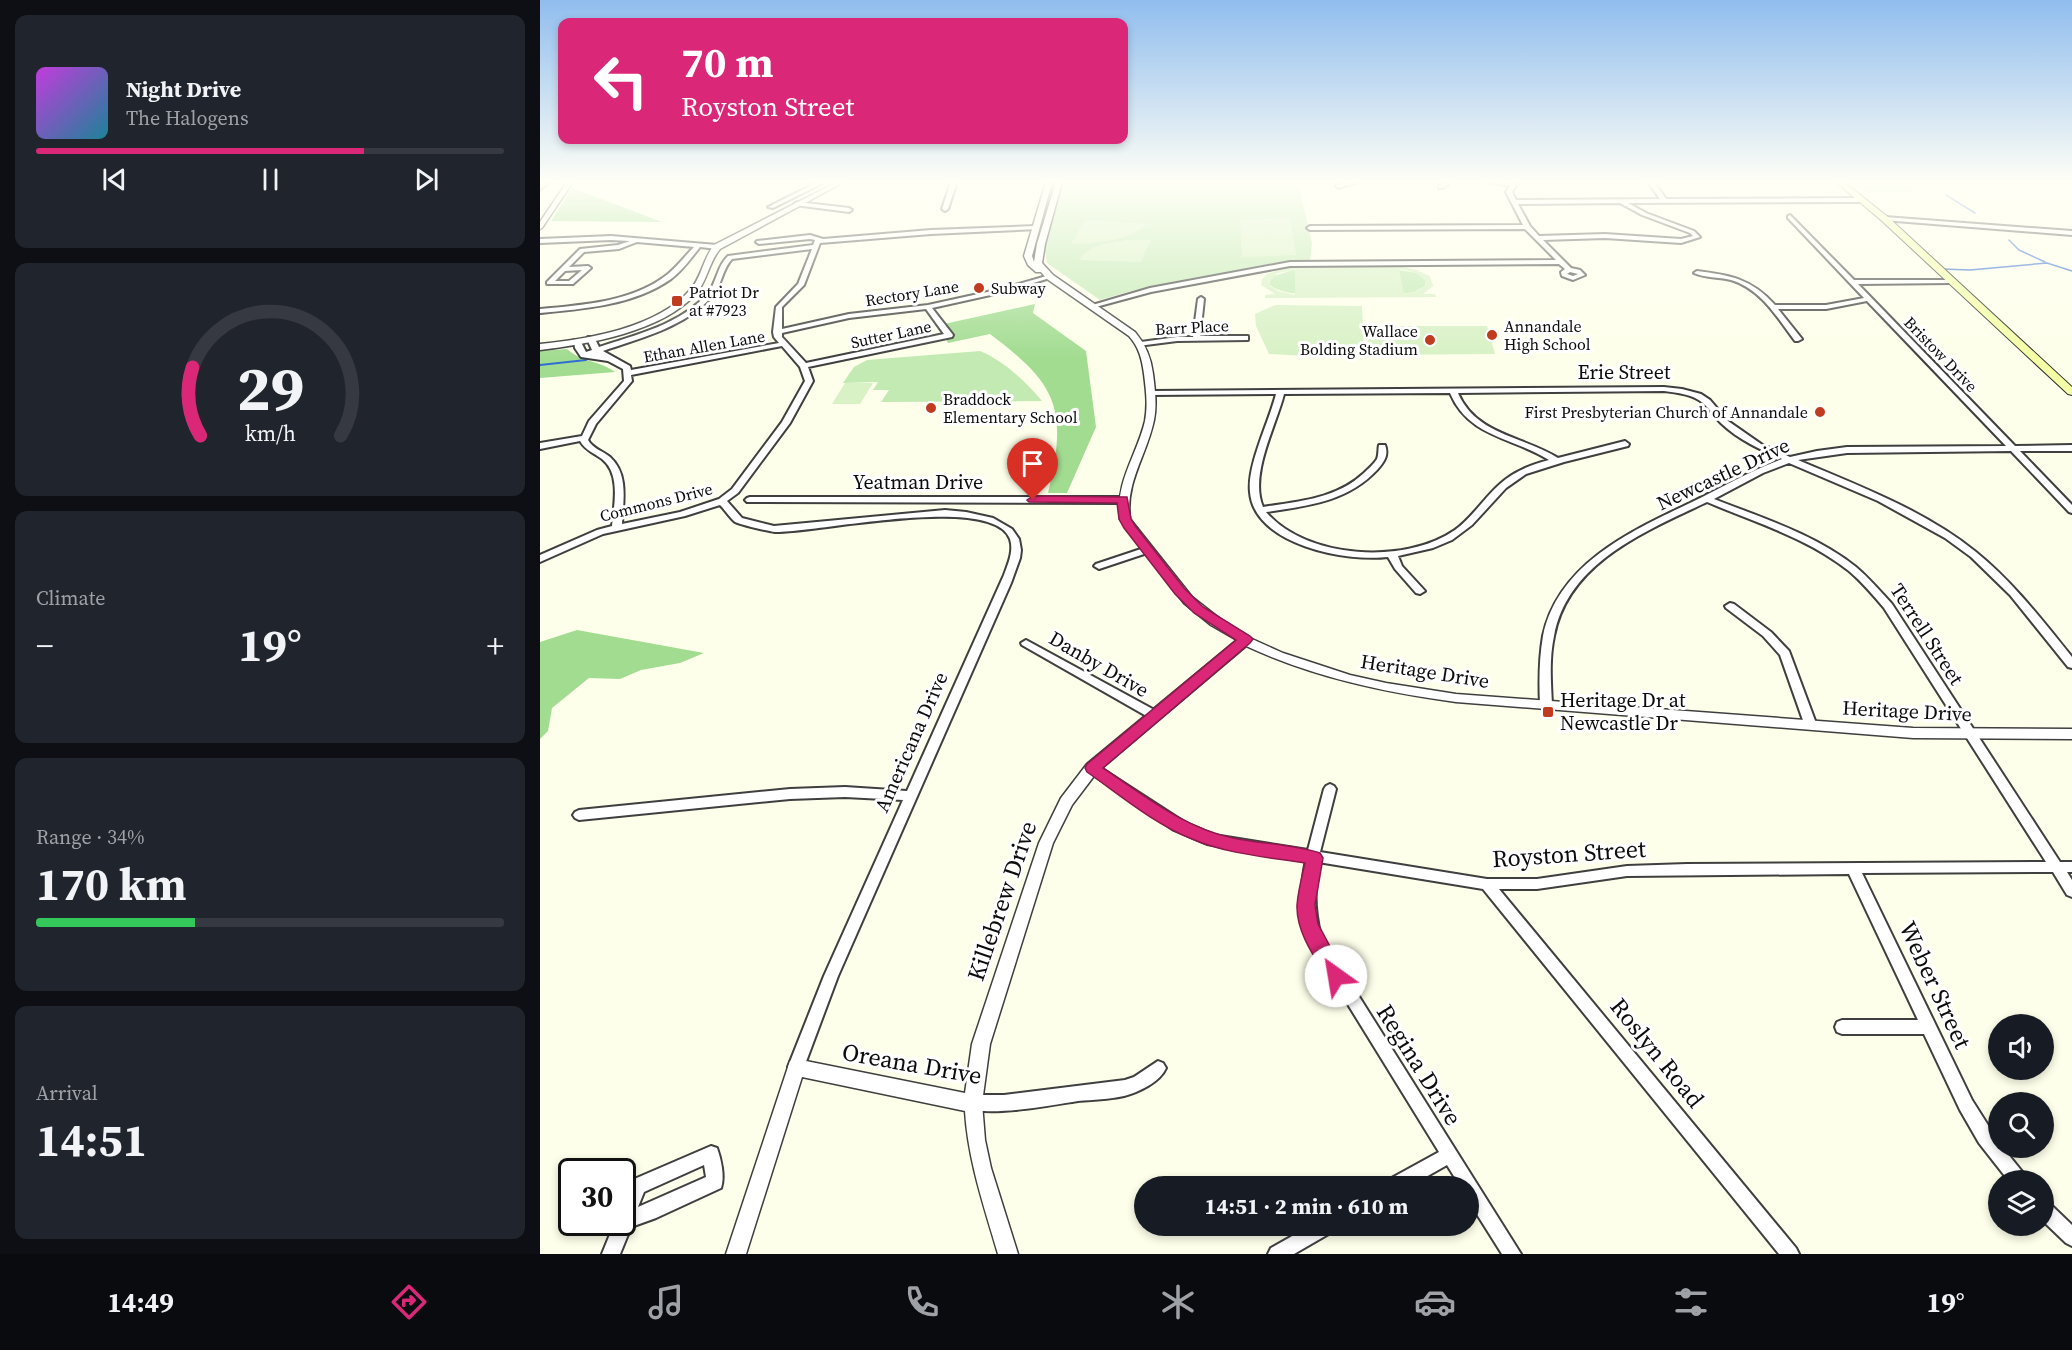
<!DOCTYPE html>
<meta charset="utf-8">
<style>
:root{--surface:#171b24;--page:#20242c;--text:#f1f3f6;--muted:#9ea1a6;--line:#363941;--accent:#db2777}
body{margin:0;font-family:"Source Serif 4",serif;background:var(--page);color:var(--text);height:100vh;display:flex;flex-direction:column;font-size:22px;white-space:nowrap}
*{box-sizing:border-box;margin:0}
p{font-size:20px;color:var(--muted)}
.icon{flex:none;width:33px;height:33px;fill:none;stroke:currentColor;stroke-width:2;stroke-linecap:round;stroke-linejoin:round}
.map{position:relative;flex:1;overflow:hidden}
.sheet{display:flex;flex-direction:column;gap:15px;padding:15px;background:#0d0f14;width:540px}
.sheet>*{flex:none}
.top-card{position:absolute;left:18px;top:18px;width:570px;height:126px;border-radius:12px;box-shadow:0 3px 9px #0003;background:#db2777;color:#fff;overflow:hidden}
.fabs{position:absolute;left:1448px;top:1014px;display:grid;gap:12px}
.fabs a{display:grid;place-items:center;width:66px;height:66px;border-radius:50%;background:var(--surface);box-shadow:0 3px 9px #0003;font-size:30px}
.speed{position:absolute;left:18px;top:1158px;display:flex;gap:12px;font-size:30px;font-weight:700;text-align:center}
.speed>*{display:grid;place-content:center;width:78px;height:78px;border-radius:50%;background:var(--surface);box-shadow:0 3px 9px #0003;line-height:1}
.speed .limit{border:3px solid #111;border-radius:9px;background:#fff;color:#111}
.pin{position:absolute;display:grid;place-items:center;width:51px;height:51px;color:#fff;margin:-62px -26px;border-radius:50% 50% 50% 0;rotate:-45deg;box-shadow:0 0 6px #0007}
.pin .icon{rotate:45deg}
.me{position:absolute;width:66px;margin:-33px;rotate:328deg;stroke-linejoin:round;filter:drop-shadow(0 0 4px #0008)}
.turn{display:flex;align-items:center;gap:21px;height:126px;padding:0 24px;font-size:27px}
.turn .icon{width:78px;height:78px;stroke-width:2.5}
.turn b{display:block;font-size:42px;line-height:51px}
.big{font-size:45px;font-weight:700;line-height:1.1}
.sheet .widget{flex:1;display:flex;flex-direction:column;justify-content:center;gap:9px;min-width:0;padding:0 21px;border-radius:12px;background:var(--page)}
.sheet .dial{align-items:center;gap:0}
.dial svg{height:156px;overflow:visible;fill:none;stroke:var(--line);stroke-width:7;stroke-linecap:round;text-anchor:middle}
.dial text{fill:var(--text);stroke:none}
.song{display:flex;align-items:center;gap:18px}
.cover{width:72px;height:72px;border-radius:9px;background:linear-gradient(135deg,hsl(290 70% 55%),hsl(190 70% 35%))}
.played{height:6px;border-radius:3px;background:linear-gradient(90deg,var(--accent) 70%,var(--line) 70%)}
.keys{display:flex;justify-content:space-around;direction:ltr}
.heat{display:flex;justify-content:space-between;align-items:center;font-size:33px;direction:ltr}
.charge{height:9px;border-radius:4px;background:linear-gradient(90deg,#34c759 34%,var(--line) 0)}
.trip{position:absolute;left:594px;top:1176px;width:345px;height:60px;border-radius:30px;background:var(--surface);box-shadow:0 3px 9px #0003;font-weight:700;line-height:60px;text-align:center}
.tabs{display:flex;height:96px;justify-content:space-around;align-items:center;background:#090b0e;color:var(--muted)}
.tabs .icon{width:42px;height:42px}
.tabs .on{color:var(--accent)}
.tabs b{font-size:27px;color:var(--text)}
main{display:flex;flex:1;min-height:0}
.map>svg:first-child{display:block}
.green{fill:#c3eab3}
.forest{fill:#a2dc91}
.pitch{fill:#d8f1c5;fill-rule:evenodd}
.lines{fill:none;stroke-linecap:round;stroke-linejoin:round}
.stream-far1{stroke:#316dd2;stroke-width:1.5}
.stream{stroke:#316dd2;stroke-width:2}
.minor-casing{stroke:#3f3f3f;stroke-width:4}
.tertiary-casing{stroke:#3f3f3f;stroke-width:3}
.secondary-casing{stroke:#2e2e2e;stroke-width:2}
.motorway-casing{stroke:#1d1d1d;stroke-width:3}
.minor{fill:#fff;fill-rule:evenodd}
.tertiary{fill:#fff;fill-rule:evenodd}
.secondary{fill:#f5ffa5;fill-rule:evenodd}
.motorway{fill:#fac34d;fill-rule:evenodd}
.route{fill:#db2777;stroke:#8e194d;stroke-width:1.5}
.poi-dot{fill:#c03c1f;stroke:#fff;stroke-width:2}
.labels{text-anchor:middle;stroke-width:6;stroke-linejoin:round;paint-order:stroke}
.far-poi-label{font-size:16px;fill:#0c0c0c;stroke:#fff;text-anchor:start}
.far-street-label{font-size:16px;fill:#0c0c0c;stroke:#fff}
.street-label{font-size:20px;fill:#0c0c0c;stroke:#fff}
.poi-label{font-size:20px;fill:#0c0c0c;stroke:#fff;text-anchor:start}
.near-street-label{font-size:24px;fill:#0c0c0c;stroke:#fff}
</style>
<main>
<section class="sheet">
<div class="widget">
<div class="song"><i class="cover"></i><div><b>Night Drive</b><p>The Halogens</p></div></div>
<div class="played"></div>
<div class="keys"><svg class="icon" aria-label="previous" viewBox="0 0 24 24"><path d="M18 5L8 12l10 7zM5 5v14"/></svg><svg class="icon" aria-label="pause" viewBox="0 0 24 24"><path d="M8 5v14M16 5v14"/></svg><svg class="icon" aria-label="next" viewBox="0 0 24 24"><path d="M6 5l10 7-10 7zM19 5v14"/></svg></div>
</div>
<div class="widget dial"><svg viewBox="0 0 100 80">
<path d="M14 69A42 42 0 1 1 86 69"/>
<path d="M14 69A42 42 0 0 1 10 34" stroke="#db2777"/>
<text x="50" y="56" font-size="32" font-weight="700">29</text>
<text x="50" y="72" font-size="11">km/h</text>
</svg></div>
<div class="widget"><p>Climate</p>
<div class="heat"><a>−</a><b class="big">19°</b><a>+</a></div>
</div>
<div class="widget"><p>Range · 34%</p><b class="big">170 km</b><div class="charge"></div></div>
<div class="widget"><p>Arrival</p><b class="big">14:51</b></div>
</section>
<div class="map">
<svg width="1532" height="1254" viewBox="0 0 1532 1254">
<rect width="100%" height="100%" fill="#feffea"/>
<!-- green -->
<g class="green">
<polygon points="524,182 758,182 772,243 770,261 734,263 595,290 560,300 507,263 504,245"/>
<path d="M853,269L877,273L886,280L885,286L874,292L860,294C834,294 743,302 729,284L731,277L753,270Z"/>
<path d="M440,351C464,361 485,381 502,401L341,402L349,390H333L338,382L303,383L314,367L327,360Z"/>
</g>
<!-- forest -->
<g class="forest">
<polygon points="32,188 122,222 11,221"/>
<path d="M495,304L493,313L546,351L556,427L527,493H508C528,409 518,385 450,334L408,343L405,337L404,324Z"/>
<path d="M27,349C41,362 61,361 75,372L0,378V351Z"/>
<polygon points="37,630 164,653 140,663 101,670 80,679 49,678 12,708 8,731 0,739 0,642"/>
</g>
<!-- pitch -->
<g class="pitch">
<polygon points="1317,182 1363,182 1375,192 1327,192"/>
<polygon points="750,218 756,255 702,257 700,220"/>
<path d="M549,220L607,224C587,242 557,243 531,244L544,221Z"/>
<path d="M588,240H611L601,262L539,260C548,245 571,242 588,240Z"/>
<path d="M858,266L877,270L890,276L893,286L883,294H895L896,297L725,298V295L735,294L721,285L722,279L727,274L747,267ZM861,269L877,273L886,281L885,286L877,291L864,294L859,270ZM755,270V295L738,291L730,286L729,281L738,273Z"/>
<polygon points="735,305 822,306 824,353 785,357 729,354 716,326 715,314"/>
<polygon points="826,326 947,326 955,354 829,355"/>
<polygon points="305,383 333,383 320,404 292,404"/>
</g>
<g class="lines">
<!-- stream-far1 -->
<g class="stream-far1">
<polyline points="1406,195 1435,213"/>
<polyline points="1469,240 1479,250 1505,262"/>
<polyline points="1402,269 1430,270 1507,263 1532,271"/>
</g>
<!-- stream -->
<polyline class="stream" points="0,365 46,360"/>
<!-- minor casing -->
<g class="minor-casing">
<g id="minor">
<polygon points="278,182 285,182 233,208 228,207"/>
<polygon points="408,182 414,182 416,185 408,209 405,211 402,209 410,185"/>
<polygon points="809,182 818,182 799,188 796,186"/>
<polygon points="905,182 911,182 903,188 899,188 899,186"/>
<path d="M948,182L971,183L978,182L972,192L976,200L1120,199L1108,182H1114L1126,199L1320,198L1323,200L1320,202L1088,203L1106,213L1154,231L1160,237L1141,243L1065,238L1003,240L1031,268L1040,270L1045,275L1033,280L1022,276L1021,272L1025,269L1019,264L750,266L611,292L552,308L549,306L610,288L750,262L1016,260L985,229L770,230L767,228L770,226L983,225L966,192L970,186ZM1080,203L1102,215L1150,233L1153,236L1141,239L1065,234L999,236L990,226L978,204ZM1030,272L1038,274L1033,276L1027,274Z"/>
<polygon points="257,202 309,208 312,210 309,212 255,205 254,204"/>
<path d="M1250,215L1314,280H1413V282L1411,283L1318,284L1475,446L1532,445V451H1480L1532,505V513L1529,512L1471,451L1307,453L1258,460C1319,486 1384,510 1436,552C1473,582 1502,620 1532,657V668L1528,667L1470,595L1431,557L1405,538L1338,501L1249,463L1223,473L1174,499C1222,518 1275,534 1316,567C1329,578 1340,591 1352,604L1520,862H1532V872H1527L1532,880V897L1527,895L1513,872L1322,873L1432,1100L1458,1141V1148H1463L1484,1174L1486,1180H1468L1439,1143L1420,1110L1384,1034H1302L1297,1032L1295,1027L1297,1022L1302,1020H1378L1309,874L1087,876L997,889H959L1256,1248L1259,1254H1239L943,889L778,862C774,888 774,911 781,936L981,1254H962L928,1200V1186H920L907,1165L870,1186H846L848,1180L899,1152L767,938C760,911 760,887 766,860L667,844L634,830L548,771L546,768L548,765H556L644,822L674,835L768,850L784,789L786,786L790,784L794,786L796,789L780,852L947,879H997L1087,866L1147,864L1506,862L1344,608C1333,595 1322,582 1309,571C1268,538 1214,522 1167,502C1106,531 1028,562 1014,636C1009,659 1011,682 1012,705L1010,708H1002L1000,705C999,682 999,659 1003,636C1018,564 1091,531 1150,503C1181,488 1210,471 1242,459C1221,450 1199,440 1182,424C1175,418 1170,409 1163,403C1152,394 1138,393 1124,391L918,393C936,435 983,436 1018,458L1085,441L1089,444L1088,446L1024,462L986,474L966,488L932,525L912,540L893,548L858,556L862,566L885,591L880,594L876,593L855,569L848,557C807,562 714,545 710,492C707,465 729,422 736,394L612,395L608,393L612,391L1124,387L1142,389L1161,394L1170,400L1188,421L1221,444L1250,457L1277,451L1307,447L1466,446L1327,301L1286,309H1238L1262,339L1258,341H1255C1237,317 1221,289 1191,280C1179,277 1164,278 1154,273L1157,271C1190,275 1212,279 1235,305H1286L1324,298L1248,218V216ZM910,393C929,438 973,437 1009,460C991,465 974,471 960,484C944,498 932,518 915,530C865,565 766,559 726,512C767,506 807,502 837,470C844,462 849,455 845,445H839C838,449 839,454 837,459C834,464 828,469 824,473C796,499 760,501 723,507C709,475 736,426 744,394Z"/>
<polygon points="1345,217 1532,231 1532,235 1343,220 1342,219"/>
<path d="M496,226L498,227V229L391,234L280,243L264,285L242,307V329L309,314L388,305L461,289L510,275L513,277L464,292L392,308L413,335L412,337L268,367L273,381L250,423L198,493L187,501L202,518L234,526L405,510L426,512L453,518L472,529L479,539L481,550L480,558L471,583L298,976L264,1067L261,1072L256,1074L251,1072L248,1067L284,976L363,800L305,797L250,799L39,820L35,818L33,815L35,812L39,810L250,789L305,787L367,791L464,575C468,564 474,551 470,539C452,493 277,533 235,532C228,531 201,525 195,522C190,518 185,510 180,505L145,516L63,534L0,562V555L57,530L72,526C74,505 81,474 62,459C54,453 46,451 40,441L0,449V443L42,436L49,421L84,381L83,369L68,361L41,357L35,348L34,340H40L46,352L52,350L47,339L48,337H54L59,347C95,335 142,324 168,293C177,282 177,266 188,256L273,245L275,240L270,239L219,244L216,242L217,241L270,235L283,239L391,230ZM272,249L258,284L236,307L233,332L234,337L239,343L91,370L90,366L63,351C100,338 147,327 173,295C182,285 182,269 192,259ZM386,309L404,334L266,363L242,337V333L309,318ZM242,346L260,367L265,381L242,422L192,489L179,499L140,512L82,524C83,502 89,474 70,457C63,451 53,449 48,440L56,424L92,381L91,375Z"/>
<path d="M71,236L177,245L180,247L177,249L160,247C151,258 143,270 131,279C94,305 44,309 0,313V309C43,305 93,302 128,274C138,266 145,256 154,247L97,242L79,249L44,252L29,267L48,266L51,268L33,284H7V282L40,249L78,245L90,241L71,240L0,243V239ZM42,270L29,281H15L25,271Z"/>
<polygon points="661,297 664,299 660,336 708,336 708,340 637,341 598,346 597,344 601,342 637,337 653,337 658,299"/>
<polygon points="210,497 583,497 588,500 583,503 207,502 205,500 207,498"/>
<polygon points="607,547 610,548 612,550 610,552 559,569 554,566 556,564"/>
<polygon points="1190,603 1194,604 1231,632 1249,651 1277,726 1275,729 1267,729 1265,726 1240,655 1223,636 1186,608 1185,606"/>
<polygon points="486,640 618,712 620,715 618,718 610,718 482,645 481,643"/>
<path d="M618,1061L623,1063L626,1068C620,1082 599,1092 584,1096C570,1099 553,1100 538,1101C513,1105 449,1117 427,1108L425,1103L427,1098L433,1095H464L585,1080L594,1077Z"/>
<path d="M171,1146L177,1148C181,1159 185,1177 181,1188L116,1218L91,1227L80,1254H62L75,1222H82V1204L92,1180ZM164,1165L166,1177L98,1207L104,1192Z"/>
<polygon points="1503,1200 1509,1203 1532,1225 1532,1246 1526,1243 1503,1221"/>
<polygon points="770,1226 795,1226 792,1232 754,1254 728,1254 731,1248"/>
</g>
</g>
<!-- tertiary casing -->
<g class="tertiary-casing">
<g id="tertiary">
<polygon points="27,182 33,182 2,228 0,229 0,222"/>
<path d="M297,182H304L180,249C169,262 167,281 156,294C121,332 49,344 0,350V344C48,339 117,328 150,290C161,279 163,259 174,245Z"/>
<path d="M506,182H512L492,256L494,262L497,244L516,182H522L505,244L502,263L513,275L595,332C606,345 611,358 613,374C615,390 617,405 614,420C607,455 585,482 590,519L652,597L680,619L712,639L743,653L810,675L846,683L916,694L1373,728L1532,729V739L1373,738L916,702C843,692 773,677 706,646L557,772L532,805L513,843L450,1044L442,1103L445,1140L451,1168L478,1254H458C444,1206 428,1160 425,1111L262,1077L206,1254H186L250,1061L256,1059L425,1093L432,1044L499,843L521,798L547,764L697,640L671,625L644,603L580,519C575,482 597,455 605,421C608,405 606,390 604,374C602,359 599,347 589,336L507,279L501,272H496L488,265L484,256Z"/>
</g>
</g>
<!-- secondary casing -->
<g class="secondary-casing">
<polygon id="secondary" points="1296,182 1304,182 1348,217 1532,387 1532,395 1528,394 1342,221"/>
</g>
<!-- motorway casing -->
<g class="motorway-casing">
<polygon id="motorway" points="0,182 10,182 0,190"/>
</g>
<!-- minor -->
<use href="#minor" class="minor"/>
<!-- tertiary -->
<use href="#tertiary" class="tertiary"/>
<!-- secondary -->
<use href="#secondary" class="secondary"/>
<!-- motorway -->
<use href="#motorway" class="motorway"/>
</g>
<!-- sky -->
<linearGradient id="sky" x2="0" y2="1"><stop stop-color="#90bdee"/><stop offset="0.51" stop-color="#fffff6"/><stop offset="1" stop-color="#fffff6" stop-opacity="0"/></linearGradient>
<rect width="1532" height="357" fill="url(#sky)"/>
<!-- route -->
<path class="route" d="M493,496L587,497L591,519L596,527L644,588L663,607L710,636L713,639L710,643L563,768C604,795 644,828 693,838C721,844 752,844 780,853L783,858L775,905L778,924L806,976L803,982L796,984L790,982C776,959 756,933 757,905C758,891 762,876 765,863C727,857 687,854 652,839C614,824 580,795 547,772L545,768L547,764L696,640L654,613L635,594L584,528L579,519L577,503L489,502L487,500Z"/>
<!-- markers -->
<g class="poi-dot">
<circle cx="439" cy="288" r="6"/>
<rect x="131" y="295" width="12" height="12" rx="3"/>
<circle cx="952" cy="335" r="6"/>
<circle cx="890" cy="340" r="6"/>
<circle cx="391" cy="408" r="6"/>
<circle cx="1280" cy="412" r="6"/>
<rect x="1002" y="706" width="12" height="12" rx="3"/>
</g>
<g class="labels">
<!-- far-poi labels -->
<g class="far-poi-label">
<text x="451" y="294">Subway</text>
<text x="149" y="298">Patriot Dr<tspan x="149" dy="18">at #7923</tspan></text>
<text x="964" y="332">Annandale<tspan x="964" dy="18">High School</tspan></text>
<text x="878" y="337" text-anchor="end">Wallace<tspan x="878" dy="18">Bolding Stadium</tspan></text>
<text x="403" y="405">Braddock<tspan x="403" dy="18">Elementary School</tspan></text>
<text x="1268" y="418" text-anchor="end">First Presbyterian Church of Annandale</text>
</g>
<!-- far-street labels -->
<g class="far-street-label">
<text transform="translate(372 293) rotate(-9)" y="6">Rectory Lane</text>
<text transform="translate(652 327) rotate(-3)" y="6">Barr Place</text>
<text transform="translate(351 334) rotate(-12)" y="6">Sutter Lane</text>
<text transform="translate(164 346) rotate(-10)" y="6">Ethan Allen Lane</text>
<text transform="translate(1401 354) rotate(46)" y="6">Bristow Drive</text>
<text transform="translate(116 502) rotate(-14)" y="6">Commons Drive</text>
</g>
<!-- street labels -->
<g class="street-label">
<text x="1084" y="379">Erie Street</text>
<text transform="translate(1183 474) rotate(-25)" y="7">Newcastle Drive</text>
<text x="378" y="489">Yeatman Drive</text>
<text transform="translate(1387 634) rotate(57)" y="7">Terrell Street</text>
<text transform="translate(559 664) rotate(30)" y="7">Danby Drive</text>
<text transform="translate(885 671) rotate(9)" y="7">Heritage Drive</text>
<text transform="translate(1367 711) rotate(3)" y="7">Heritage Drive</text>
<text transform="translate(371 742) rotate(-66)" y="7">Americana Drive</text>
</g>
<!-- poi labels -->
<g class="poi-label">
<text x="1020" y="707">Heritage Dr at<tspan x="1020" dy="23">Newcastle Dr</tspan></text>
</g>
<!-- near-street labels -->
<g class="near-street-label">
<text transform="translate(1029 854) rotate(-4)" y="8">Royston Street</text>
<text transform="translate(462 901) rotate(-71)" y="8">Killebrew Drive</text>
<text transform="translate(1395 985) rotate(65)" y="8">Weber Street</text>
<text transform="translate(1117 1053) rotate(51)" y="8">Roslyn Road</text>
<text transform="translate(372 1064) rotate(10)" y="8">Oreana Drive</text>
<text transform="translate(879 1065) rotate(58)" y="8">Regina Drive</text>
</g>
</g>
</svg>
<div class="fabs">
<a><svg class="icon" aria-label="sound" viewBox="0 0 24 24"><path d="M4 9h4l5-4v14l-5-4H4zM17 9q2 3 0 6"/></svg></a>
<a><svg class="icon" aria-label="search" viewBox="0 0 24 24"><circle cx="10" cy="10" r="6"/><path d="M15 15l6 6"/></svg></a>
<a><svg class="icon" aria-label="layers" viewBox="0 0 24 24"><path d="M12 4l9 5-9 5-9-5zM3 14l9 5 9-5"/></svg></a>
</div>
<div class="speed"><div class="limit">30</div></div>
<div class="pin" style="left:493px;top:500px;background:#d93025"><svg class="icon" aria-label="arrive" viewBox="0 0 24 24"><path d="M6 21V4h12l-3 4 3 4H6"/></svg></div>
<svg class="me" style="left:796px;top:976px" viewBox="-20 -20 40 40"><circle r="19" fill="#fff"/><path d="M0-13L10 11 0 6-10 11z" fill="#db2777"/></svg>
<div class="trip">14:51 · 2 min · 610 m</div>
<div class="top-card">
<div class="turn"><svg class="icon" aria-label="left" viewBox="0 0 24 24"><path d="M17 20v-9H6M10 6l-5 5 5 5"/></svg><div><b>70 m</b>Royston Street</div></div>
</div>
</div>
</main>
<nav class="tabs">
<b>14:49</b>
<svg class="icon on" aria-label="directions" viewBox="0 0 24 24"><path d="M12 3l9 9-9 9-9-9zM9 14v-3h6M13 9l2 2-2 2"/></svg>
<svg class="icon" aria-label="music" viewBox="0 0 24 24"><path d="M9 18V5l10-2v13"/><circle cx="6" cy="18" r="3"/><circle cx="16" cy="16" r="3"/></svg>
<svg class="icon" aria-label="phone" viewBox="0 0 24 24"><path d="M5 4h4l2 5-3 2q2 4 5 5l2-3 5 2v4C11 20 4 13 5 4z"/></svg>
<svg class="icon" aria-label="climate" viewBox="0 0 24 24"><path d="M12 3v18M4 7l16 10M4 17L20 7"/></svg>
<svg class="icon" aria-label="car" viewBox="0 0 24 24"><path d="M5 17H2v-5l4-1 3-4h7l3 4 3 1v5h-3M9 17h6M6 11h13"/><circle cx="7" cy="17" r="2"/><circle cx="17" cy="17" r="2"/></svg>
<svg class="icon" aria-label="filters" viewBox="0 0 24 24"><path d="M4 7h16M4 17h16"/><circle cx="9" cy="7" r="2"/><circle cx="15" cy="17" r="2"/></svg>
<b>19°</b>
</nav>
